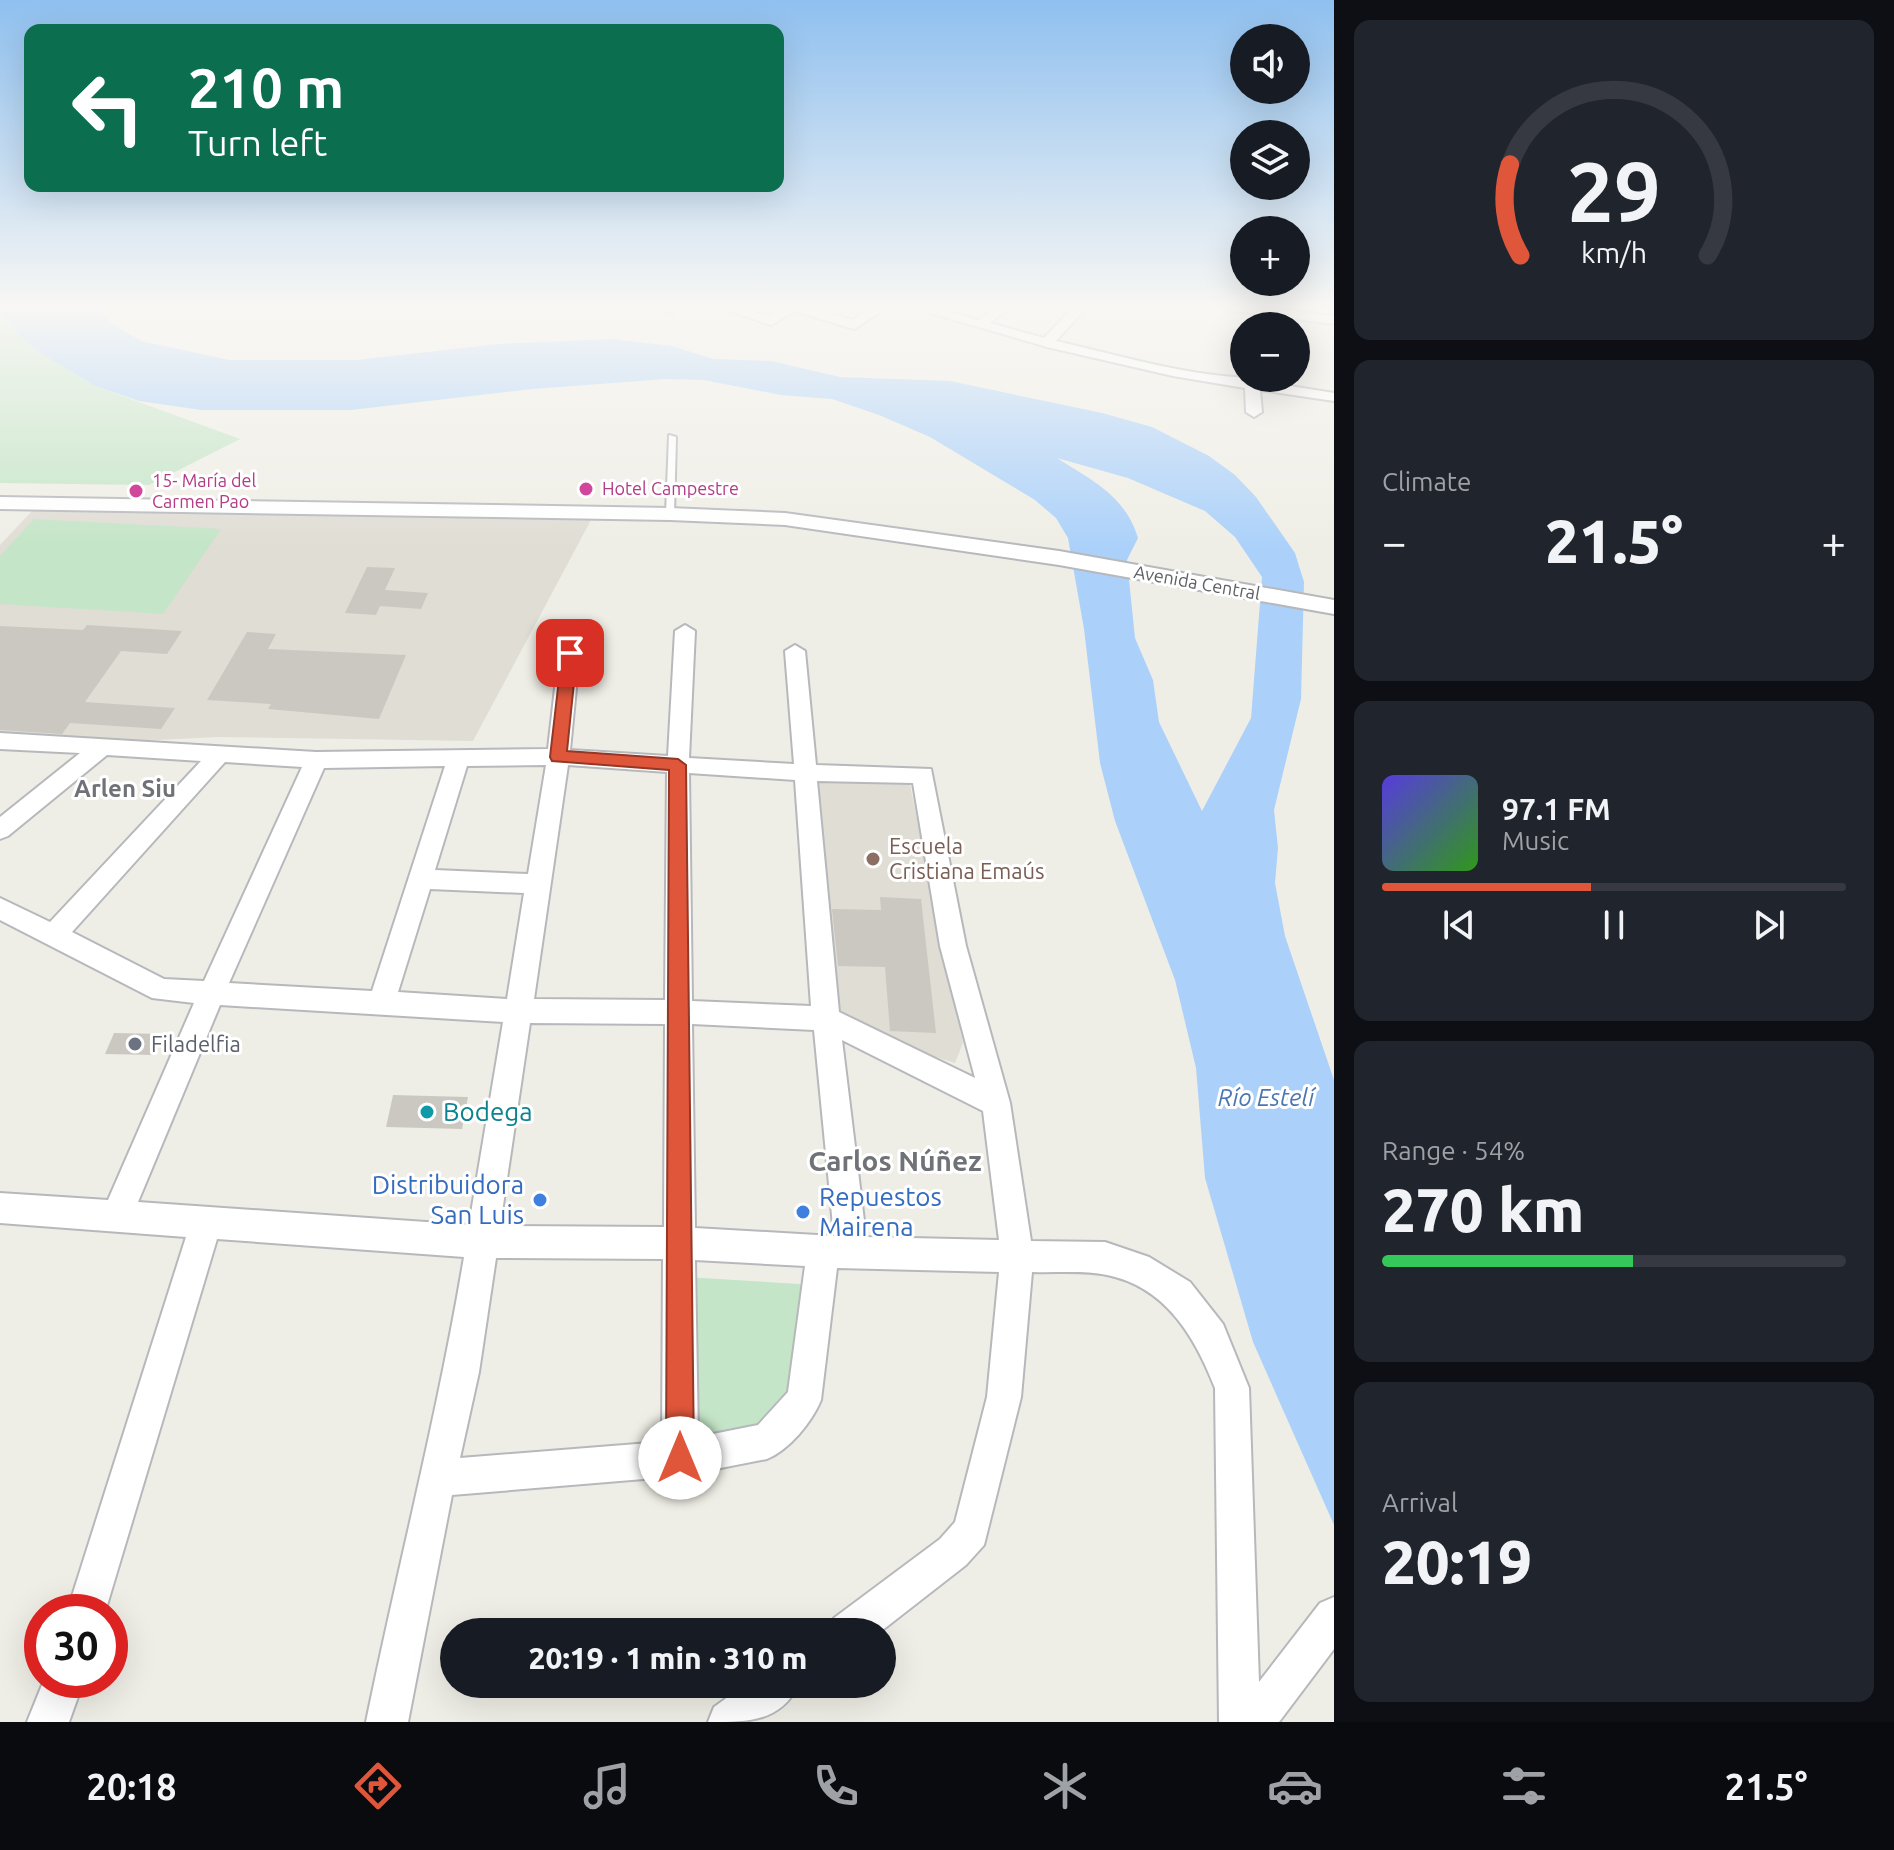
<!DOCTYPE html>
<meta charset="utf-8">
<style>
:root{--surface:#171b24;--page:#20242c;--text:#f1f3f6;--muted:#9ea1a6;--line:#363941;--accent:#e0563b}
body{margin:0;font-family:Ubuntu,sans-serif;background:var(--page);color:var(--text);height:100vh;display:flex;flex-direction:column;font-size:30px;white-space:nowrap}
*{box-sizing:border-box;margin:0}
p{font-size:26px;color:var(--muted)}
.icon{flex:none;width:44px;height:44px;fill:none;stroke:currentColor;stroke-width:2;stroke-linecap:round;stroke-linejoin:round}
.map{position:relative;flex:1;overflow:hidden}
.panel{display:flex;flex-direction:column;gap:20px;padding:20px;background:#0d0f14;width:560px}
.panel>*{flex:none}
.hud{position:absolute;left:24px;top:24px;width:760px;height:168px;border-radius:16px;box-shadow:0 8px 32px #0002;background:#0b6e4f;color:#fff;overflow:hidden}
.controls{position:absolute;left:1230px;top:24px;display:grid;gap:16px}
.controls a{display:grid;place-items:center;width:80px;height:80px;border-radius:50%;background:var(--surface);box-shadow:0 8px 32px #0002;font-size:40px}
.speed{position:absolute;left:24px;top:1594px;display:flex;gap:16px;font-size:40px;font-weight:700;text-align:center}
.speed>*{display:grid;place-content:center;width:104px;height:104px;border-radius:50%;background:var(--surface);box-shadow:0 8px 32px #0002;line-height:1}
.speed .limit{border:12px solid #d22;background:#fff;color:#111}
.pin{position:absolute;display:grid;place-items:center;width:68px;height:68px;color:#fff;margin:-34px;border-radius:16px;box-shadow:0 4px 12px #0006}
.me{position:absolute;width:88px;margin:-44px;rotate:0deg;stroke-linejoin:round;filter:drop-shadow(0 0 6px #0008)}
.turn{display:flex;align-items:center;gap:28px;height:168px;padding:0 32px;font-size:36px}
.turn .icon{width:104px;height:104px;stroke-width:2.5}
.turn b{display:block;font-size:56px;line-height:68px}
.big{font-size:60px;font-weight:800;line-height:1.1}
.panel .widget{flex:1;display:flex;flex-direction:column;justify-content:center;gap:12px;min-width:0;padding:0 28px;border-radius:16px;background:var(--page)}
.panel .dial{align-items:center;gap:0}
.dial svg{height:208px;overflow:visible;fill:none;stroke:var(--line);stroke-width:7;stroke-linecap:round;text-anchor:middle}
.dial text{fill:var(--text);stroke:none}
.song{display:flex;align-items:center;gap:24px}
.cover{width:96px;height:96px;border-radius:12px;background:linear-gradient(135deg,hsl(250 70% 55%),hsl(110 70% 35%))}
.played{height:8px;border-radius:4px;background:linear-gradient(90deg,var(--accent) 45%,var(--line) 45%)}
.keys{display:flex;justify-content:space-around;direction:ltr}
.heat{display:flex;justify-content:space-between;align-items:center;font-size:44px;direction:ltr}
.charge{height:12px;border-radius:6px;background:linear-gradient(90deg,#34c759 54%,var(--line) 0)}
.trip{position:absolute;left:440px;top:1618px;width:456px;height:80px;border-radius:40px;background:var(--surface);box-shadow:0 8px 32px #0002;font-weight:800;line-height:80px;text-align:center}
.tab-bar{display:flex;height:128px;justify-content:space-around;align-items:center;background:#090b0e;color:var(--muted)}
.tab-bar .icon{width:56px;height:56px}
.tab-bar .on{color:var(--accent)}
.tab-bar b{font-size:36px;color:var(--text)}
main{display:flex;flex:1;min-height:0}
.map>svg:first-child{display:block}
.education{fill:#dfddd4}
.green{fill:#c4e5c7}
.water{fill:#abd1fa;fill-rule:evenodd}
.building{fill:#cbc8c2}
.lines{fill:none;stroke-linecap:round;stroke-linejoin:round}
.service-casing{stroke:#b6b8bc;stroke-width:4}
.minor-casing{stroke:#b6b8bc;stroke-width:4}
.tertiary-casing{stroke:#b6b8bc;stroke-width:4}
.service{fill:#fff;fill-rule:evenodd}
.minor{fill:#fff;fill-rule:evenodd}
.tertiary{fill:#fff;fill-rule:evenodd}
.route{fill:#e0563b;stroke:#923826;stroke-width:2}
.hotel-dot{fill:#d1479c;stroke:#fff;stroke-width:3}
.education-dot{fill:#8d6e63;stroke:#fff;stroke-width:3}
.worship-dot{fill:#6b7280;stroke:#fff;stroke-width:3}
.culture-dot{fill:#0f9aa8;stroke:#fff;stroke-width:3}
.shop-dot{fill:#3f7fe0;stroke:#fff;stroke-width:3}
.labels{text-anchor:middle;stroke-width:6;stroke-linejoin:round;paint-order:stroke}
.far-hotel-label{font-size:18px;fill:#b23c85;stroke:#fff;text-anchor:start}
.far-street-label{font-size:18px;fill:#5e6065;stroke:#fff}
.education-label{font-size:22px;fill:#785e54;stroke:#fff;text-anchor:start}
.worship-label{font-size:22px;fill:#5b616d;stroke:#fff;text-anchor:start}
.neighbourhood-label{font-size:24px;font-weight:bold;fill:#6f7277;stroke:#fff}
.water-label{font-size:24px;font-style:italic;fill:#4b76b4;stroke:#fff}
.near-culture-label{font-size:26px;fill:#0d838f;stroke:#fff;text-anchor:start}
.near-shop-label{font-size:26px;fill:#366cbe;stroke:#fff;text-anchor:end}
.near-neighbourhood-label{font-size:28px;font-weight:bold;fill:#6f7277;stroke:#fff}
</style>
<main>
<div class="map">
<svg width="1334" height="1722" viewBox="0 0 1334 1722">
<rect width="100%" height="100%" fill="#efeee6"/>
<!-- education -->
<g class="education">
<polygon points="33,510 301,514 591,520 473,741 218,737 136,741 0,734 0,545"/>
<polygon points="814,780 909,780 963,1043 955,1063 927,1054 836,1009"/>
</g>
<!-- green -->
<g class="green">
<polygon points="0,317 45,356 95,386 240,439 149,485 0,483"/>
<polygon points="34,519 221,529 163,614 0,604 0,556"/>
<polygon points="686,1277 815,1285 796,1376 778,1415 738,1436 690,1439"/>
</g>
<!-- water -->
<path class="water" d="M0,307H98L111,323L141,341L229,360H357L498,344L611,339L672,346L713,359L771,361L840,377L950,381L1102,413L1152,427L1209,456L1235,475L1256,497L1295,553L1304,582L1301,699L1274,810L1278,848L1275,883L1285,936L1334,1080V1525L1253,1342L1205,1178L1196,1068L1175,980L1115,821L1100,763L1084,629L1068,538L1056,518L1035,500L930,437L879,415L832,399L781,395L704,380L666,379L532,389L351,410H201L139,401L95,386L45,356L24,340L0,314ZM1057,458L1128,478L1205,511L1235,537L1262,577L1251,718L1202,811L1159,722L1153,680L1135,638L1127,560L1138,538C1125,495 1091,480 1057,458Z"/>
<!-- building -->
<g class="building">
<polygon points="367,567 395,568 385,590 428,593 421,609 380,606 376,615 345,613"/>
<polygon points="87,625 182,631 167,654 121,651 85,702 175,708 161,729 70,723 62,734 0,730 0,626 83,630"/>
<polygon points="247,632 276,634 268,649 406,655 379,719 268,709 271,704 207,700"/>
<polygon points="880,897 921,899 936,1033 890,1031 885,967 838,966 832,909 881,910"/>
<polygon points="114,1033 163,1034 155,1055 105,1054"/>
<polygon points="393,1095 468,1097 462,1129 386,1127"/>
</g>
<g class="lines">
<!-- service casing -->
<g class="service-casing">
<polygon id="service" points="669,435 676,437 674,514 670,517 666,514"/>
</g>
<!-- minor casing -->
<g class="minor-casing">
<g id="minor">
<polygon points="667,307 682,307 672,313 667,312"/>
<path d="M719,307H737L769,316C799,298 822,311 852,320L874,307H888L854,329L795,311L771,325Z"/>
<path d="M910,307H929L978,320L996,307H1010L990,323L1044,338L1074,307H1087L1056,341C1122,356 1193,378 1259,378V381L1334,393V401L1260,390L1262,412L1254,417L1246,412L1245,388L1173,376L1047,347Z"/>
<polygon points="1227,307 1260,307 1334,316 1334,324 1233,311"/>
<path d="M572,621L582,627L570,750L668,756L675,631L685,625L695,631L689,758L794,764L785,651L795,645L805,651L816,765L931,769L966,946L1010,1103L1031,1241L1105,1242L1149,1257L1190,1282L1223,1324L1249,1388L1259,1682L1320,1603L1334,1597V1649L1279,1722H1219L1215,1388C1195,1337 1166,1287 1107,1275C1084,1270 1056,1273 1032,1272L1021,1397L984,1545L966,1565L880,1632H828L834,1618L940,1539L955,1522L987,1397L999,1272L837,1268L821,1400C812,1422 789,1450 767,1459L680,1476L452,1495L408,1722H366C398,1566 438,1413 464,1257L217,1239L105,1612H67L186,1237L0,1223V1193L108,1200L194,1003L152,998L0,920V898L50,922L201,761L107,755L8,836L0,839V817L80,753L0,749V733L316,752L548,749L562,627ZM225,762L302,767L204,981L164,979L72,932ZM546,765L528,874L435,870L467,766ZM568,765L667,772L665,1000L534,999ZM445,766L372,991L229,983L324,768ZM689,773L795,780L811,1006L692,1001ZM817,781L913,783L940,946L975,1078L839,1012ZM430,889L524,893L507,999L398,992ZM220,1005L503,1022L469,1225L138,1202ZM530,1023L665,1024L664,1227L500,1226ZM692,1024L814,1030L834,1236L695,1228ZM842,1040L983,1111L999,1240L866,1237ZM496,1258L663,1259L662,1442L460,1458L479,1372ZM695,1260L805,1266L788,1392L758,1425L698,1437Z"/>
<polygon points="44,1680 84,1680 69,1722 27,1722"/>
<path d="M746,1684H799C781,1722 748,1722 708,1722L714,1707Z"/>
</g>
</g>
<!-- tertiary casing -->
<g class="tertiary-casing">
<polygon id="tertiary" points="0,497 670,508 785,513 1059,551 1334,600 1334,614 1059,565 785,525 670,520 0,509"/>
</g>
<!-- service -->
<use href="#service" class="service"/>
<!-- minor -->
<use href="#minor" class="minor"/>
<!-- tertiary -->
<use href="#tertiary" class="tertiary"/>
</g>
<!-- sky -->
<linearGradient id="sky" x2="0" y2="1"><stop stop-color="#8fc0ef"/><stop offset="0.56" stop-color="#f8f7f4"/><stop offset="1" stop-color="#f8f7f4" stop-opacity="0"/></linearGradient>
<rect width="1334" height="548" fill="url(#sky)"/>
<!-- route -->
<polygon class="route" points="570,648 577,653 567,751 678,759 686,765 694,1458 690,1467 680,1471 670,1467 666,1458 669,770 552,761 550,757 562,653"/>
<!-- markers -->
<g class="hotel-dot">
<circle cx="586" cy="489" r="8"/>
<circle cx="136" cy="491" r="8"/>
</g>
<circle class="education-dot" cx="873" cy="859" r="8"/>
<circle class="worship-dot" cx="135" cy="1044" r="8"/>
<circle class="culture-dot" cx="427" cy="1112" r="8"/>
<g class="shop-dot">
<circle cx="540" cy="1200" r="8"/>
<circle cx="803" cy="1212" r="8"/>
</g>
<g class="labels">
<!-- far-hotel labels -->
<g class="far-hotel-label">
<text x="152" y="487">15- María del<tspan x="152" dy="21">Carmen Pao</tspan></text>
<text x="602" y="495">Hotel Campestre</text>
</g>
<!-- far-street labels -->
<g class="far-street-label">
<text transform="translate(1197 583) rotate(10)" y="6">Avenida Central</text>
</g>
<!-- education labels -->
<g class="education-label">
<text x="889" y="854">Escuela<tspan x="889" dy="25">Cristiana Emaús</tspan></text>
</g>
<!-- worship labels -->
<g class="worship-label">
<text x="151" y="1052">Filadelfia</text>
</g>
<!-- neighbourhood labels -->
<g class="neighbourhood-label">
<text x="125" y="797">Arlen Siu</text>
</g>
<!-- water labels -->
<g class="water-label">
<text x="1266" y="1106">Río Estelí</text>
</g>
<!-- near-culture labels -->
<g class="near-culture-label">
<text x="443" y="1121">Bodega</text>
</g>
<!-- near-shop labels -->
<g class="near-shop-label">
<text x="524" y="1194">Distribuidora<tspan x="524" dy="30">San Luis</tspan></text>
<text x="819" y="1206" text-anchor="start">Repuestos<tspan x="819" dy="30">Mairena</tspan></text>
</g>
<!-- near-neighbourhood labels -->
<g class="near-neighbourhood-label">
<text x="895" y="1171">Carlos Núñez</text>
</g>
</g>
</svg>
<div class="controls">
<a><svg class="icon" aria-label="sound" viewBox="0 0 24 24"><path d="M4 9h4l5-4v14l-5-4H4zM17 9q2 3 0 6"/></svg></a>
<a><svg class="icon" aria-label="layers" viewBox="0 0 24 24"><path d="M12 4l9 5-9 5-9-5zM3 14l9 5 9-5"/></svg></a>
<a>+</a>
<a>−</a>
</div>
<div class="speed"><div class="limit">30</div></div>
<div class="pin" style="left:570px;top:653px;background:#d93025"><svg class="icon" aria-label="arrive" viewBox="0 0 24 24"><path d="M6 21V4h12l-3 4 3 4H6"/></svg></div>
<svg class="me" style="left:680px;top:1458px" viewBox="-20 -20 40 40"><circle r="19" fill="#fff"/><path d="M0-13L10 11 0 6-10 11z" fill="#e0563b"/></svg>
<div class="trip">20:19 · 1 min · 310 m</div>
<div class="hud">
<div class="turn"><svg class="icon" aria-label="left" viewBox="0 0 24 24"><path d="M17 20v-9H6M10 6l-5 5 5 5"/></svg><div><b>210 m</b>Turn left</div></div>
</div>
</div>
<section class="panel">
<div class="widget dial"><svg viewBox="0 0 100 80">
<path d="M14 69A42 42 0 1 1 86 69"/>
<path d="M14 69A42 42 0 0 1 10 34" stroke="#e0563b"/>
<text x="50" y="56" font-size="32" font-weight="700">29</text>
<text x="50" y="72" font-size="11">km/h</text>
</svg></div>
<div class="widget"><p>Climate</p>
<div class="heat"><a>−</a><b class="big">21.5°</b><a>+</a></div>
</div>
<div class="widget">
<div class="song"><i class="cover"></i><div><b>97.1 FM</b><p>Music</p></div></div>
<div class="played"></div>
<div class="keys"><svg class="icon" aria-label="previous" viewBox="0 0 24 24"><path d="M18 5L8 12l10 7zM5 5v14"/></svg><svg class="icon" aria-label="pause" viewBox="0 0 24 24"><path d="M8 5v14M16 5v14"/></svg><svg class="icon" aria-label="next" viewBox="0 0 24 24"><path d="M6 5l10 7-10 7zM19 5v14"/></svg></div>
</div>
<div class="widget"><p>Range · 54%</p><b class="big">270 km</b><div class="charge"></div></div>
<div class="widget"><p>Arrival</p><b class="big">20:19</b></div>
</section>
</main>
<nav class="tab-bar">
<b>20:18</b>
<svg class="icon on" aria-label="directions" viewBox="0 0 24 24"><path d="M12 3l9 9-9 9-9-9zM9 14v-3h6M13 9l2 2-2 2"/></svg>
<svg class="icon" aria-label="music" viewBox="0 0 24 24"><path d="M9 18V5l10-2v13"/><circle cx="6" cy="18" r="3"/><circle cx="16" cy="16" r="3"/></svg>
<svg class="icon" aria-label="phone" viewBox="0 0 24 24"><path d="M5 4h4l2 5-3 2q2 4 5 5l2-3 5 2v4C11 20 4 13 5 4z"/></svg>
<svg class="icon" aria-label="climate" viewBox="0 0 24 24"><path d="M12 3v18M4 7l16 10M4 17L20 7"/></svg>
<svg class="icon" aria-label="car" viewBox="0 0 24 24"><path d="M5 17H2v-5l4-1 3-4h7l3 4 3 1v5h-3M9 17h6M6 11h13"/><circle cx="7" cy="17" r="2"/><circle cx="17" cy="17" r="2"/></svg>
<svg class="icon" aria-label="filters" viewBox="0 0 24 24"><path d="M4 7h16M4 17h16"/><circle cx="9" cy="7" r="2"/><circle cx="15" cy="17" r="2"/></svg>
<b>21.5°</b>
</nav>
